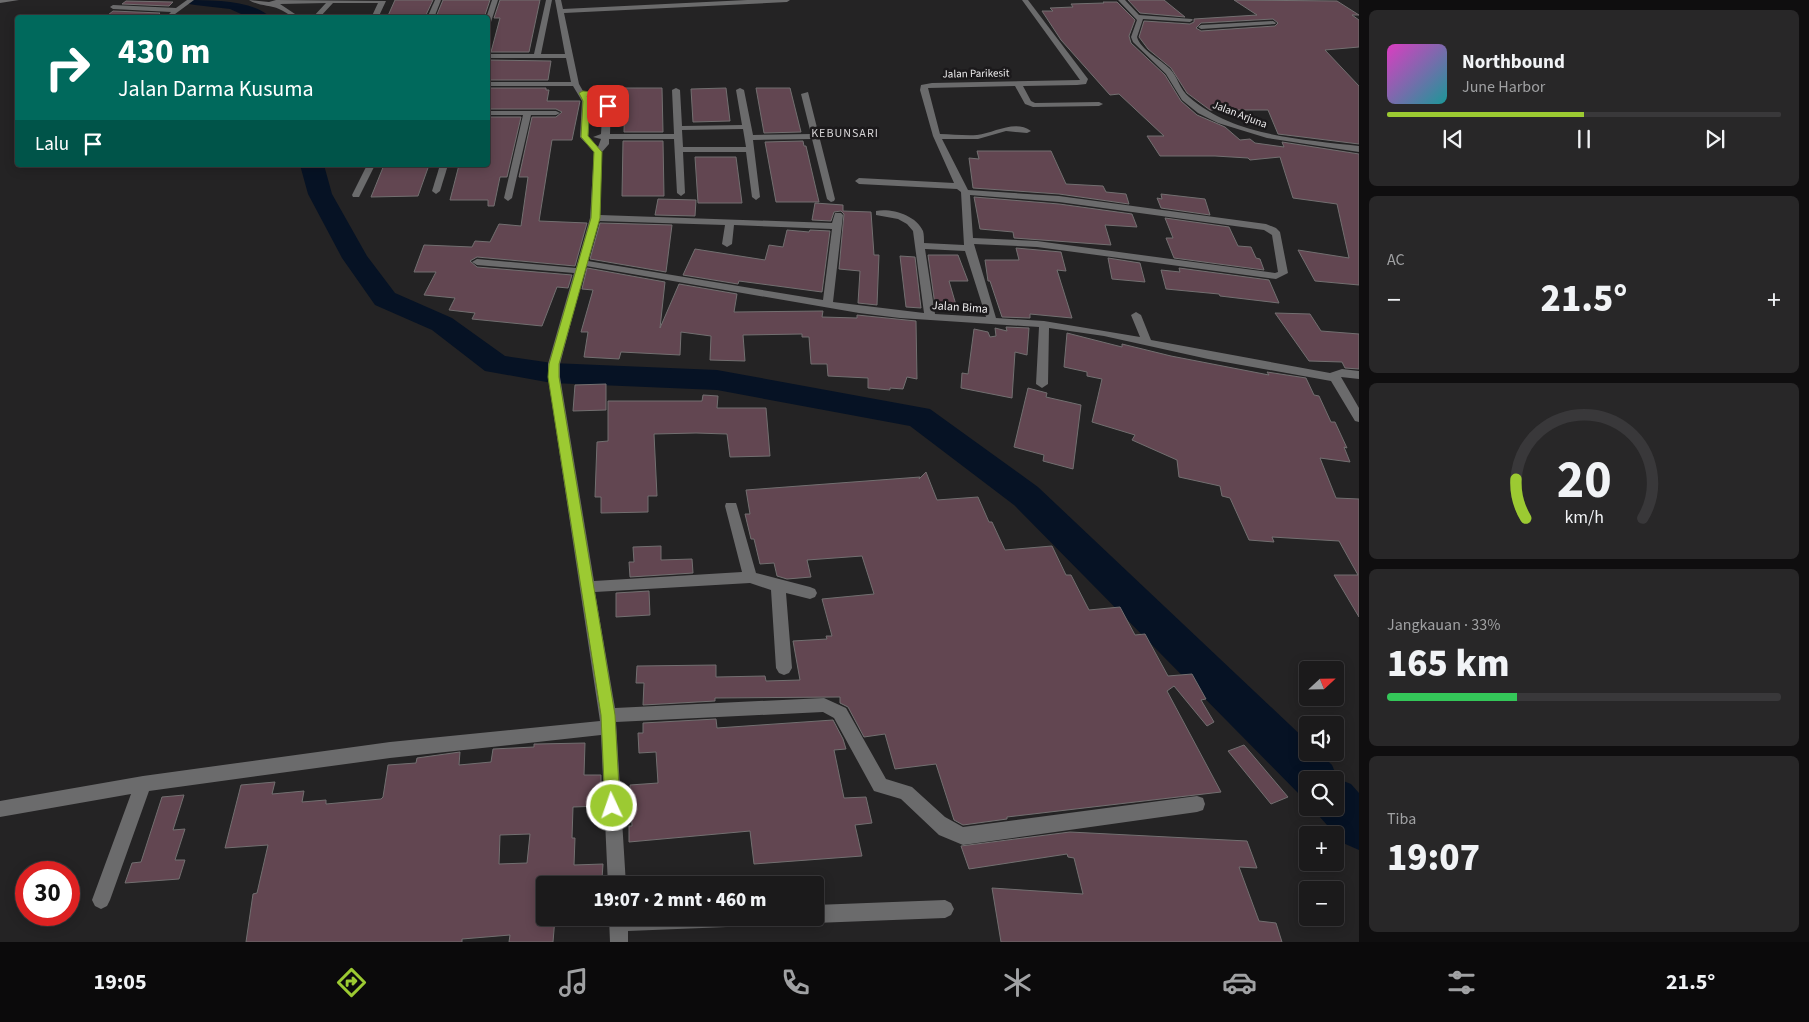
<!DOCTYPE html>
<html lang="id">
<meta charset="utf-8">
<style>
:root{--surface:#1b1a1b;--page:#282728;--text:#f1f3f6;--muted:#a0a1a3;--line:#39383a;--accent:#9cca32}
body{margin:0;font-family:"Source Sans 3",sans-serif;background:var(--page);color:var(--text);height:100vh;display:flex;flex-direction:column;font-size:19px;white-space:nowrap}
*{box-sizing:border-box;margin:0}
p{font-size:16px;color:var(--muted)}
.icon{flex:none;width:28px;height:28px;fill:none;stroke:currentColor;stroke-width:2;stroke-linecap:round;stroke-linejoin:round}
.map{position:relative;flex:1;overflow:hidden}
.side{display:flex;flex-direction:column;gap:10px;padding:10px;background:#0f0e0f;width:450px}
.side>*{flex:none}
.top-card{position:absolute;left:15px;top:15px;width:475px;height:152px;border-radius:5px;box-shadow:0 2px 12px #0003,0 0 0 1px var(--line);background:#00695c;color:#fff;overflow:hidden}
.needle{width:32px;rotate:68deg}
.controls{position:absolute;left:1299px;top:661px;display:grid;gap:10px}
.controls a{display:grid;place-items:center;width:45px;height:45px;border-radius:5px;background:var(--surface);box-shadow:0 2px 12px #0003,0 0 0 1px var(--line);font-size:25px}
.speed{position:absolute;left:15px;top:861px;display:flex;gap:10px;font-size:25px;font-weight:700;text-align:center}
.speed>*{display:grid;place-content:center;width:65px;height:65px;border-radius:50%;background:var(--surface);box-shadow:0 2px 12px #0003,0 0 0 1px var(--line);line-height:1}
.speed .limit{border:8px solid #d22;background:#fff;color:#111}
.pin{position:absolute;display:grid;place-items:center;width:42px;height:42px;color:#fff;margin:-21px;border-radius:10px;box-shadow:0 2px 8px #0006}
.me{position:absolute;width:55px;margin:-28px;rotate:357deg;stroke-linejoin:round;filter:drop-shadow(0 0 4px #0008)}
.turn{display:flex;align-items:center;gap:18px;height:105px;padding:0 20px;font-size:22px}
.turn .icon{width:65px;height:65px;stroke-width:2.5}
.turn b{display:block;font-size:35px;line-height:42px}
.then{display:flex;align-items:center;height:48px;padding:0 20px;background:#0003;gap:10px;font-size:19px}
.big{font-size:38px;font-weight:800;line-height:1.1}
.side .card{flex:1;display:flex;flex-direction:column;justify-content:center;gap:8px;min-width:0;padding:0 18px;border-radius:8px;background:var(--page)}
.side .dial{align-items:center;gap:0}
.dial svg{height:130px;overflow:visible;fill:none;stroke:var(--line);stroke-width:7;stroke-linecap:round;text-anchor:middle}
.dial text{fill:var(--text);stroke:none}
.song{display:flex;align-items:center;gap:15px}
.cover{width:60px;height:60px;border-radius:8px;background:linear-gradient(135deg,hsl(310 70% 55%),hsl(180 70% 35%))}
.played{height:5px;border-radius:2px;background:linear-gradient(90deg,var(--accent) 50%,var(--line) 50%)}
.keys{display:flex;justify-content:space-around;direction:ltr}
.heat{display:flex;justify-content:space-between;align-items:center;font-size:28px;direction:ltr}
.charge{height:8px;border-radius:4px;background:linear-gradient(90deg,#34c759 33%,var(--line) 0)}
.trip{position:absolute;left:536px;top:876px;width:288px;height:50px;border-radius:5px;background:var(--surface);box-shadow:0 2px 12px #0003,0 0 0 1px var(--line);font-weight:800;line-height:50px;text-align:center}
.tabs{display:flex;height:80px;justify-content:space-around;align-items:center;background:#0b0a0b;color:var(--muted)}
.tabs .icon{width:35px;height:35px}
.tabs .active{color:var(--accent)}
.tabs b{font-size:22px;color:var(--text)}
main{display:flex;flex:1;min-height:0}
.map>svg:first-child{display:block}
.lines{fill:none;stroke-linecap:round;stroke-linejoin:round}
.river{fill:#061224;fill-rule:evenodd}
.building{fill:#624651;stroke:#726f70;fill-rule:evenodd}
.minor{fill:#6b6b6c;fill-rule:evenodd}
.route{fill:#9cca32;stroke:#658320}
.labels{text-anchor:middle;stroke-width:5;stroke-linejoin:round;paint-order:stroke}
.far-street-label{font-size:11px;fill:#ecebec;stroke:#1b191b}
.far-quarter-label{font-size:12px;letter-spacing:1px;fill:#d6d4d6;stroke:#1b191b}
.street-label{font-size:12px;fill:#ecebec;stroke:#1b191b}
</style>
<main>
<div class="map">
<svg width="1359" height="942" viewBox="0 0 1359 942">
<rect width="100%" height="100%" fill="#242324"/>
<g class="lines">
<!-- river -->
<g class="river">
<path d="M186,0C212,0 254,0 271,18H250L230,9L195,5L189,4Z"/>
<polygon points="300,165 324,165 332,194 367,256 395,293 452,318 505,356 552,363 717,370 930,409 1038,487 1308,742 1308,752 1319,752 1332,765 1338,779 1351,784 1359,793 1359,850 1343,843 1319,816 1316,808 1335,808 1335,780 1308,780 1308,798 1300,795 1014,505 910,426 717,390 552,383 485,371 432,330 375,305 342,258 308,194"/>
</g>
</g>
<!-- building -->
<g class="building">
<polygon points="395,0 433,0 425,17 387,18"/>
<polygon points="443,0 490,0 484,18 436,17"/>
<polygon points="500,0 540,0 529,52 491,52 500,18 494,18"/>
<polygon points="1128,0 1164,0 1185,17 1140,13"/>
<path d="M1234,0L1337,1L1359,15H1352L1359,20V47L1325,50L1359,86V144L1278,134L1268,110H1210L1187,93L1171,68L1148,49L1139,37L1144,21L1190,24L1194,22V19L1257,15ZM1273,19L1278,23L1275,26L1201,31L1196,28L1201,23Z"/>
<polygon points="126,1 173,2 169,6 122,4"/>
<polygon points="1103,2 1117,2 1135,20 1129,36 1131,43 1165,75 1181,101 1197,115 1225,127 1240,140 1250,139 1255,143 1284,147 1282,142 1359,154 1359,285 1315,281 1298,250 1349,258 1337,204 1293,198 1280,157 1250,160 1248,158 1215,156 1160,156 1147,136 1164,136 1119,94 1110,95 1061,40 1042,11 1053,11 1050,8 1073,7 1071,4 1104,3"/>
<polygon points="113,11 160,13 156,17 108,15"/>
<polygon points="488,60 551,61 548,80 488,80"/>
<polygon points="488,88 546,88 546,90 549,90 547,101 580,101 572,140 552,140 539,221 587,223 575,266 477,257 470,261 477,267 572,275 568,288 557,287 542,326 472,319 475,313 449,310 455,298 424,295 436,272 414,272 424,245 472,247 475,241 490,242 499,224 521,226 528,177 519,177 532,117 556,117 562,112 556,109 488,109"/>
<polygon points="625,88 662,88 663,132 624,132"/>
<polygon points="726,88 730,121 693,122 691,89"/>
<polygon points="756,88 790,88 801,132 764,133"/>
<polygon points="488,117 521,117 507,177 500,177 494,206 488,206 488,200 450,200 459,165 488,165"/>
<polygon points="623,141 663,141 664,196 622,196"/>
<polygon points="803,141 804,146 806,146 819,202 776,202 765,142"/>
<polygon points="977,151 1051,151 1066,184 1103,186 1106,192 1126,194 1129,204 1059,194 973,188 969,158 979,159"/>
<polygon points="695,157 736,157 742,203 698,203"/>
<polygon points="384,165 429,165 418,196 371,197"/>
<polygon points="1161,194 1205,199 1210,215 1161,208 1157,198 1162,199"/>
<polygon points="974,197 1059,204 1132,214 1137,227 1105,225 1111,245 1014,238 1013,232 980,229"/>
<polygon points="658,199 696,200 695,216 655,215"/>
<polygon points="815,203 843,205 843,211 871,212 874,255 879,255 877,305 858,303 860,271 839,269 844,214 841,211 834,212 831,221 812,220"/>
<polygon points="1165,218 1229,227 1238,246 1251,247 1256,258 1260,259 1264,270 1174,258 1166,238 1173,238"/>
<polygon points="600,223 672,225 666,272 590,259"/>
<polygon points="787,230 809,232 810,230 830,231 822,292 739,281 738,284 683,275 695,249 765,260 769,245 783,247"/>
<polygon points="1016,248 1061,252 1066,271 1057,270 1072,318 1030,314 1030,318 1002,317 990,281 988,281 985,260 1019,260"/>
<polygon points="928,255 958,255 968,281 949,281 956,305 935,305"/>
<polygon points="900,256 915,257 921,308 906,307"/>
<polygon points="1108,258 1140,263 1145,282 1112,279"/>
<polygon points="587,268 665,282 660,328 679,284 737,294 734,312 823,311 822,317 857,318 857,315 916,321 917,379 907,377 903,389 890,388 890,390 868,388 868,378 828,376 827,364 811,364 809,337 802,337 802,334 743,335 745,361 710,360 711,336 681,332 680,355 621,352 619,359 584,357 588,332 581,332 593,290 582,289"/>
<polygon points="1179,268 1269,280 1279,303 1220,296 1219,294 1166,289 1161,270 1180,272"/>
<polygon points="1275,313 1310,314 1321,331 1359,334 1359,369 1345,368 1342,362 1309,361"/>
<polygon points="1006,327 1029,328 1027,355 1015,352 1012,398 961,388 962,373 968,374 974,329 988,332 990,337 996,336 995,328 1007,331"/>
<polygon points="1067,333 1122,347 1122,344 1171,356 1269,375 1267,372 1306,378 1314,395 1319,396 1331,422 1335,422 1347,448 1344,447 1350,462 1320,458 1336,498 1359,499 1359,617 1334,575 1358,575 1339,541 1272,537 1274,542 1249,540 1230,498 1222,496 1220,486 1179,477 1177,460 1132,440 1135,435 1092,422 1102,379 1087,376 1087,372 1064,367"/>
<polygon points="606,384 606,410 573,411 575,385"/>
<polygon points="1028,388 1047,393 1046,397 1081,405 1073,469 1043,461 1044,455 1014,447"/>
<polygon points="703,395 718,396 717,408 766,408 770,456 730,457 727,434 696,433 654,434 657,496 648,496 648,512 601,513 601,497 595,497 597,442 608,441 608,401 702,401"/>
<polygon points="926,472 937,500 978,497 989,522 992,522 1005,550 1052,546 1066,575 1071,575 1089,610 1120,607 1135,635 1145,634 1168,676 1192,674 1206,699 1201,700 1214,722 1207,726 1174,686 1167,691 1221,792 1007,817 1007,819 963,825 954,820 936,764 895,769 885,734 864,737 848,707 840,703 840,697 715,698 715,701 643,705 644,683 636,683 637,666 716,665 716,677 765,676 766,681 800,680 793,641 827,639 826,636 832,636 822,599 874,594 862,556 807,560 811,577 787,579 777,576 774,563 760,564 754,539 751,539 745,514 750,514 746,490 920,477 919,479"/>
<polygon points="661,546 661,560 692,559 693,573 630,577 629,562 634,562 633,547"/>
<polygon points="649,591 650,615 616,617 616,593"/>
<polygon points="716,719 717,728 833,720 843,739 846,749 834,750 844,798 866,797 872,823 855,825 862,856 754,864 750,831 629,842 629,826 632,826 630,785 658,783 656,752 639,753 638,733 643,733 643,723"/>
<path d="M585,743L584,775H601V806L573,807L572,838H575L574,865L603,864L602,879L570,880L569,885H545V918H555L553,942H509L510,935L462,939V942H246L253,894L257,893L268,845L225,848L241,785L275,782L272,794L304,791L302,802L326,800V804L381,799L383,797L388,765L416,763L417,758L460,752L459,765L491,762L493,749L534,747V744H537ZM530,834L527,863L499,864L500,835Z"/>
<polygon points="1244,745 1288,797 1271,804 1228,751"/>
<polygon points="184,795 173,830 185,829 175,860 185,860 179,879 125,883 132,863 141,862 162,797"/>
<polygon points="1070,832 1247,841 1257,868 1239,867 1259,921 1276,923 1282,942 1001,942 992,888 1083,894 1074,858 1068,857 1067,854 969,869 961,846"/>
</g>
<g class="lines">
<!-- minor -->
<g class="minor">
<polygon points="0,0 19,0 0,3"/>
<polygon points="187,0 194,0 171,17 168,15 171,12 113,9 110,7 113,5 176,8"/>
<path d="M249,0L269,2L276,0L386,1L378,18H371L378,3H333L319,18H312L326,3L280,4L301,18C291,18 288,13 279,9C270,5 258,6 249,0Z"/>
<polygon points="435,0 441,0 434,18 427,18"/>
<polygon points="492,0 498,0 491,22 488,24 486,18"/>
<path d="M546,0H552L541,54H565L555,0H561L563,9L747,0H790L787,2L564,13L579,84L583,91L605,93L611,101L610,134H674L672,90L676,88L680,90L682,126L742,125L736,90L740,88L744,90L753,135L811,134L801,94L808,92L835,199L834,201L831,202L827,199L812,139L753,140L760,197L756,200L752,197L746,152H683L685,193L681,196L677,193L674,139H609V144L602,152L600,215L832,223L835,213H841L843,215L833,302L924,313L913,231L907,224L898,219L876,215V211C891,208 916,215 923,231C924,234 924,240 924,243L964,245L961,192L957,189L859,184L855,181L859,178L954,183L933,136L920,90L921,85L932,83L1080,80L1022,0H1028L1088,79L1086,84L1077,85L1023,86L1031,101L1035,103L1099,102L1103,104L1099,106L1033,107L1025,104L1015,86L928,88L940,134C952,134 965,136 977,135C994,133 1015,119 1031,131L1027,133L1006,131L978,139H942L968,190L1059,196L1266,224L1276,228L1280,232L1288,273L1276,279L1037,247L974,244L996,318L1044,321L1140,337L1131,315L1136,312L1141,315L1151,340L1330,373L1342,369L1359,371V379L1341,377L1359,408V422L1355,421L1331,381L1208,359L1104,336L1049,328L1048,384L1042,388L1036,384L1039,327L900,318L859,313L586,266L560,364V377L594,581L742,572L725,506L726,503H736L737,506L756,573L810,587L815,589L817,593L815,597L810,599L786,593L792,668L789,673L784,675L779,673L776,668L771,590L750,583L595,592L615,708L824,698L846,708L886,779L912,787L945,817L963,827L1197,796L1203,798L1205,804L1203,810L1197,812L963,845L939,835L901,799L874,791L834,718L823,712L616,722L626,885H608L601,735L390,758L149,791L110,900L107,906L101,909L95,906L92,900L131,794L0,817V801L143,776L390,742L600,721L548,377V364L574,273L477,265L472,262L477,259L576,268L590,218L594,152L580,137L582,101L573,86H488V82H571L566,58H488V54H534ZM586,96L600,97L603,101L601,134L593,137L601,139L598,147L588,137L590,101ZM743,129L746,147H683L682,130ZM970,195L1059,202L1264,230L1272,235L1278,272L1275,273L1037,241L973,238ZM599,221L725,225L722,244L727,247L732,244L734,225L832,229L823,300L588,261ZM925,249L965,251L986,317L935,314Z"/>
<path d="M1118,0H1125L1139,15L1192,19L1193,20L1190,22L1143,19L1137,37C1141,50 1160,59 1170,69C1178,77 1180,90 1189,97C1235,137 1302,139 1359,146V152L1267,138L1218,123L1198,113L1182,100L1166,74L1133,42L1131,37L1137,20Z"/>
<polygon points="1273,21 1276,23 1275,24 1201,29 1198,27 1201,25"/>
<polygon points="488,111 556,111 560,113 556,115 531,115 512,198 508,201 504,198 523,115 488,115"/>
<polygon points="367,165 375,165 359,197 353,197 352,195"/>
<polygon points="440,165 448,165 440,191 436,194 432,191"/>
<polygon points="945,900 951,903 954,909 951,915 945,918 815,923 809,920 807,918 815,918 815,905"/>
<polygon points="609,918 736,918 733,924 727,927 628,931 628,942 610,942"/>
</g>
</g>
<!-- route -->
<polygon class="route" points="583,91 605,94 612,106 605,107 600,97 587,96 590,101 588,136 602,152 600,218 559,364 559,377 615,715 620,806 618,811 612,814 607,811 605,806 601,715 548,377 549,364 591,218 594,152 581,137 583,101 579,93"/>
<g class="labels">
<!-- far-street labels -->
<g class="far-street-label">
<text transform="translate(976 73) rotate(-1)" y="4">Jalan Parikesit</text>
<text transform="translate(1240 114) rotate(21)" y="4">Jalan Arjuna</text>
</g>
<!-- far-quarter labels -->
<g class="far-quarter-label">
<text x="845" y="137">KEBUNSARI</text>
</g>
<!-- street labels -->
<g class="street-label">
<text transform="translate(960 307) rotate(4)" y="4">Jalan Bima</text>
</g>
</g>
</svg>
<div class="controls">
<a><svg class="needle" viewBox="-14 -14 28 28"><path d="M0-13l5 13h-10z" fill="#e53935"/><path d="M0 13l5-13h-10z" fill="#a0a1a3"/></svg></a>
<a><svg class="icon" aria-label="sound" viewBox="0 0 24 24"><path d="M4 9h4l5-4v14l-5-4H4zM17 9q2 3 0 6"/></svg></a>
<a><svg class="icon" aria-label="search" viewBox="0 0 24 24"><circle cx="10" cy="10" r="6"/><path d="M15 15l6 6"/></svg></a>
<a>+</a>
<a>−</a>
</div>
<div class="speed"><div class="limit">30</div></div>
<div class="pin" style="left:608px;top:106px;background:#d93025"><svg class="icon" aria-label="arrive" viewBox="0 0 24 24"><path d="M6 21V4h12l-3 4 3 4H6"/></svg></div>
<svg class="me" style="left:612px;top:806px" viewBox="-20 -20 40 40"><circle r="17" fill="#9cca32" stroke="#fff" stroke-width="3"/><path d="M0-11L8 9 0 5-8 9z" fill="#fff"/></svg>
<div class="trip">19:07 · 2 mnt · 460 m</div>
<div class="top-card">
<div class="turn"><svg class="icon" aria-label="right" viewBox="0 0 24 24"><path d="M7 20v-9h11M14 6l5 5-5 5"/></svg><div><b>430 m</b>Jalan Darma Kusuma</div></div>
<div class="then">Lalu<svg class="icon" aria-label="arrive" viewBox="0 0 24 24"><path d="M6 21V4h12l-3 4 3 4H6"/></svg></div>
</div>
</div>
<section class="side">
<div class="card">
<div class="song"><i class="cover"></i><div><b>Northbound</b><p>June Harbor</p></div></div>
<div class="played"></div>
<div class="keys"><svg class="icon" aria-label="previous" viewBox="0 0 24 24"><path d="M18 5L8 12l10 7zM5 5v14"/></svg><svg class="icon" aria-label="pause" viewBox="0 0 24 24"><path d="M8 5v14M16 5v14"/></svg><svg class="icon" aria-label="next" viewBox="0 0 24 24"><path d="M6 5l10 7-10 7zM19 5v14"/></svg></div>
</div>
<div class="card"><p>AC</p>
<div class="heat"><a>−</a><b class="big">21.5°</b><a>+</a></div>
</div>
<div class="card dial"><svg viewBox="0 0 100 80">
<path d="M14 69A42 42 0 1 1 86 69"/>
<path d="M14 69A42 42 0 0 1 8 45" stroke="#9cca32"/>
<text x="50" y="56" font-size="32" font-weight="700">20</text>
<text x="50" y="72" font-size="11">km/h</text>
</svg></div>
<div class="card"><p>Jangkauan · 33%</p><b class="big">165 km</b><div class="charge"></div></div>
<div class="card"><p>Tiba</p><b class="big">19:07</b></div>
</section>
</main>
<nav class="tabs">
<b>19:05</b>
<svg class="icon active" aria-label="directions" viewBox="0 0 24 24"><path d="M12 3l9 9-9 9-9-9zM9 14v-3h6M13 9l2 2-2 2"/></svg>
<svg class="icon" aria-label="music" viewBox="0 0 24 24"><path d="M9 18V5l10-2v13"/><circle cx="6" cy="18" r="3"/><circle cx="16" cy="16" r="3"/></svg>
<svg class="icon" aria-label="phone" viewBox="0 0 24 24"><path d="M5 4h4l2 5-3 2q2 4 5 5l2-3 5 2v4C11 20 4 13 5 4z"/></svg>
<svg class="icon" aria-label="climate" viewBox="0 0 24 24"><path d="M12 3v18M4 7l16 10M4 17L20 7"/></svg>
<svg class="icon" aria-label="car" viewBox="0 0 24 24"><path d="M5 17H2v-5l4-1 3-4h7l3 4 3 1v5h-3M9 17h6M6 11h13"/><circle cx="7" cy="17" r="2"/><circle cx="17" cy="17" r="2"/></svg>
<svg class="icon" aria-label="filters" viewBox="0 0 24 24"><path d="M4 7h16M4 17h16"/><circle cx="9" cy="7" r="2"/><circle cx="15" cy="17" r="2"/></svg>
<b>21.5°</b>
</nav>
